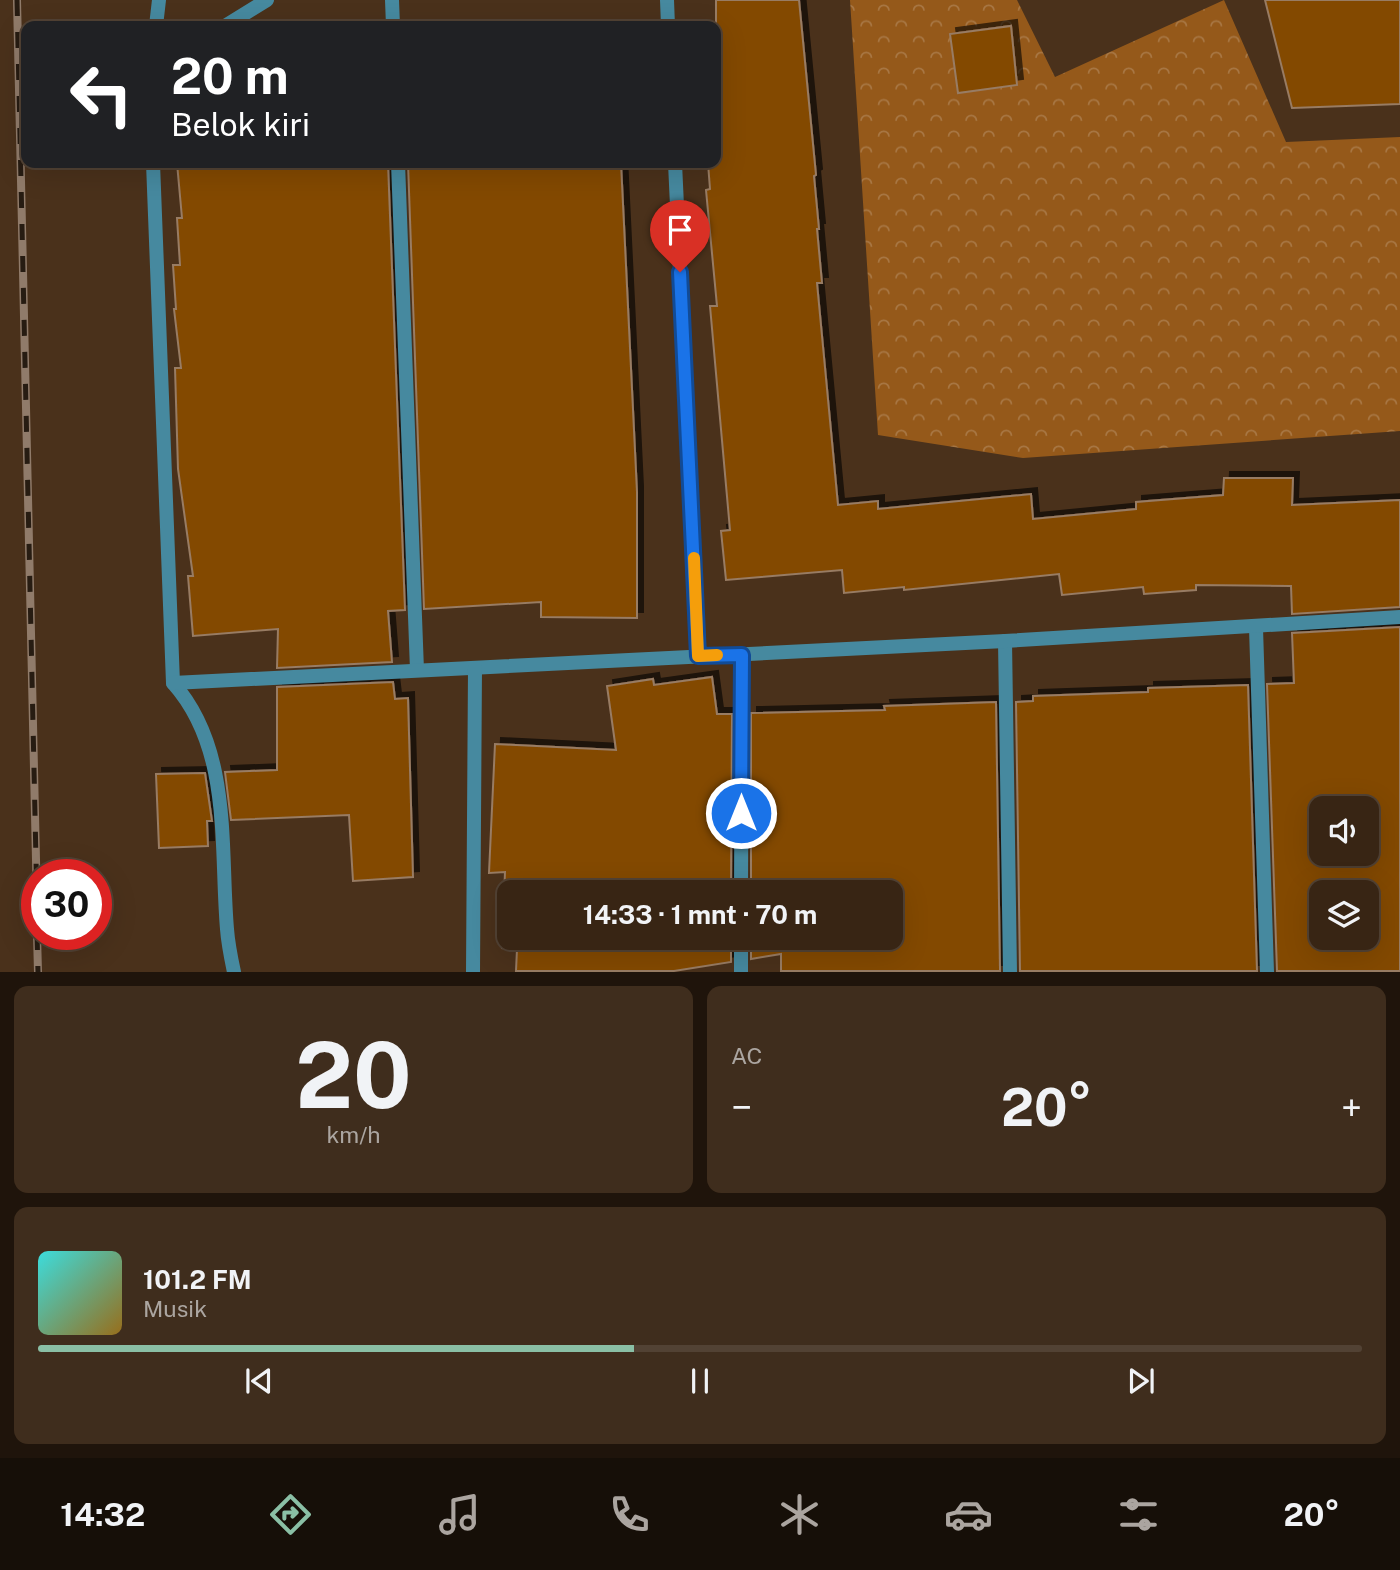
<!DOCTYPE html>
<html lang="id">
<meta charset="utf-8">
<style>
:root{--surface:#382514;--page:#3f2d1d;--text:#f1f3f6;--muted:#aba5a0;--line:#524234;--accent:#8abfa5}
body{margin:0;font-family:"Public Sans",sans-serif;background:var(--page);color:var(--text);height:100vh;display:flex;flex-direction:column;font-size:26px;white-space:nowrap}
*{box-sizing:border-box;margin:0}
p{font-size:23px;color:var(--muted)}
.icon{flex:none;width:38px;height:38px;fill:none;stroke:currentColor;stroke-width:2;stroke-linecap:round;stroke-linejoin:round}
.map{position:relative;height:972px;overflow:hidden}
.sheet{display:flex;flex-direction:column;gap:14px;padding:14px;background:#1f140b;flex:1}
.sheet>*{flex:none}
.hud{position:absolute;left:21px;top:21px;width:700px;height:147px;border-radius:14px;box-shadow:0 7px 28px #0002,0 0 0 2px var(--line);background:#202124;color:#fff;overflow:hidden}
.buttons{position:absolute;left:1309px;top:796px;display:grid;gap:14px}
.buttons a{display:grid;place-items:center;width:70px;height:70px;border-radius:14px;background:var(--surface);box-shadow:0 7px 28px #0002,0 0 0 2px var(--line);font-size:35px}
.speed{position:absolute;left:21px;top:859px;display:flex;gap:14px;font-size:35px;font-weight:700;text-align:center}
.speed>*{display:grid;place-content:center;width:91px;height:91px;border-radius:50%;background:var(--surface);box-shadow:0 7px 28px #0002,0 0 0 2px var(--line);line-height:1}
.speed .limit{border:10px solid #d22;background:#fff;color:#111}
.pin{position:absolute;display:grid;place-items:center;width:60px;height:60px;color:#fff;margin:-72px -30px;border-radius:50% 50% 50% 0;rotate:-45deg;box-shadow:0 0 7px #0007}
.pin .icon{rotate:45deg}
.me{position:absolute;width:77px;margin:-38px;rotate:0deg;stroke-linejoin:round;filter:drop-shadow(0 0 5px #0008)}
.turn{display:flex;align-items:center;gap:24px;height:147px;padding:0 35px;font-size:32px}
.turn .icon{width:91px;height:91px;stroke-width:2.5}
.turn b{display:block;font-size:49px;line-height:60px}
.big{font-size:52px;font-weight:700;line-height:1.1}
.sheet .card{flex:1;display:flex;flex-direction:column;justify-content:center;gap:10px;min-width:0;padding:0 24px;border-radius:14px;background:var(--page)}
.sheet .dial{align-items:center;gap:0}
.dial b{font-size:91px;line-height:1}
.song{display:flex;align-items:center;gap:21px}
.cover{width:84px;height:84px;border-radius:10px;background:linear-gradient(135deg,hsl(180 70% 55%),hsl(40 70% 35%))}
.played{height:7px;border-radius:4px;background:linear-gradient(90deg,var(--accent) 45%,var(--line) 45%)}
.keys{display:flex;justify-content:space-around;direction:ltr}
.heat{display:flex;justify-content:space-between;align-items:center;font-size:38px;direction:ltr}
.sheet .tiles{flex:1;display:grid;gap:14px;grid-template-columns:1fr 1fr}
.card:last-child{grid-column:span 2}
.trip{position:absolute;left:497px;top:880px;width:406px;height:70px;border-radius:14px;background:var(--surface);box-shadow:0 7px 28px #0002,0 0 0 2px var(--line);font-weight:700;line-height:70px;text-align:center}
.tabs{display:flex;height:112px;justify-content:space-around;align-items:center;background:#160f08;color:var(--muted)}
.tabs .icon{width:49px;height:49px}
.tabs .selected{color:var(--accent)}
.tabs b{font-size:32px;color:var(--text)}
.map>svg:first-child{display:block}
.forest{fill:url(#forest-crowns)}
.building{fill:#834900;stroke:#987b63;stroke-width:2;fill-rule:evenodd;filter:url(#shadow)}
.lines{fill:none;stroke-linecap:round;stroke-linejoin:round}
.street{stroke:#46899f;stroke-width:14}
.rail-casing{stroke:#907b6a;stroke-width:8}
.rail{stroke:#271c12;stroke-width:5;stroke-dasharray:16;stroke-linecap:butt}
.route-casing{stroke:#114b97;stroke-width:18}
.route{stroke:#1a73e8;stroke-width:12}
.slow{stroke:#f59e0b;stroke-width:12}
</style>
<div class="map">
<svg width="1400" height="972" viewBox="0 0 1400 972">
<defs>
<pattern id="forest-crowns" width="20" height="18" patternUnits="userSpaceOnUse" patternTransform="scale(1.75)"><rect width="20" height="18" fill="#95591a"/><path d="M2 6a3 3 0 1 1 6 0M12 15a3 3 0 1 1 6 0" fill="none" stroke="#a87744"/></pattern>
<filter id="shadow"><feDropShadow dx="6" dy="-6" stdDeviation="0" flood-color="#0009"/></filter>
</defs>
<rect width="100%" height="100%" fill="#4a311b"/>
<!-- forest -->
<polygon class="forest" points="850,0 1017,0 1055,77 1224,0 1286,142 1400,137 1400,431 1023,458 878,435"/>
<!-- building -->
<g class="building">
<polygon points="716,0 799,0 816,175 814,176 819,229 817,229 822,283 817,283 838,505 878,501 878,509 1031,494 1033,519 1136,509 1136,502 1223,495 1224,478 1293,478 1292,505 1400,500 1400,607 1292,614 1291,586 1196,585 1196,590 1144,594 1143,587 1062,595 1059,574 904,590 904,587 844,593 842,570 726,580 721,531 730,530 710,306 717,306 706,190 710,189 708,163 716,163"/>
<polygon points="1265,0 1400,0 1400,104 1292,108"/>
<polygon points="1011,26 1017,85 958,93 950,34"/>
<polygon points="177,163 388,163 405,610 388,611 392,662 277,668 278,629 193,636 188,576 193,576 178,469 175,368 181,368 174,309 176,309 173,265 180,265 177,218 182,218"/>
<polygon points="408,163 621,163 637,492 637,618 541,617 541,602 424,609"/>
<path d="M1400,627V971H1277L1267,684L1294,683L1292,633ZM1321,808H1367V854H1321ZM1321,892H1367V938H1321Z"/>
<polygon points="712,677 717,714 732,714 731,892 509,892 509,938 731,938 731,962 674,971 516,971 517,949 502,948 505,872 489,873 495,744 616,750 607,686 653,679 654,685"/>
<polygon points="393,682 395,699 408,698 413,877 353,881 349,815 231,820 225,772 277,770 277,687"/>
<polygon points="1248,685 1257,971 1020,971 1016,702 1033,701 1033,696 1148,692 1148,688"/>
<polygon points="996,702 1000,971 781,971 781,954 751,959 751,938 891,938 891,892 751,892 751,713 885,710 884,706"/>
<polygon points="205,773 212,821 207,821 208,846 159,848 156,774"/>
</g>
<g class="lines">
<!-- street -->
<g class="street">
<polyline points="392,0 393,26"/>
<polyline points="667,0 668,26"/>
<polyline points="156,26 159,0"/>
<polyline points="225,26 267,0"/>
<path d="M153,163L173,683C232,749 220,847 227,929C228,943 231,958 234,972"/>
<polyline points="398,163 417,670"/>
<polyline points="675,163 698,656"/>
<polyline points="1256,628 1267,972"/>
<polyline points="1005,641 1010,972"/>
<polyline points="173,683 1005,641 1400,617"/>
<polyline points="741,892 742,655"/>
<polyline points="473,972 475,668"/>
<polyline points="741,972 741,938"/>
</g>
<!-- rail casing -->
<g class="rail-casing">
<g id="rail">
<polyline points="17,0 37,905"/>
<polyline points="37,934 38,972"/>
</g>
</g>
<!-- rail -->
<use href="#rail" class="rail"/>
</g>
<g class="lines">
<!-- route casing -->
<g class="route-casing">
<polyline id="route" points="680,272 698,656 742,655 741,813"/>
</g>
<!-- route -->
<use href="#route" class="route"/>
<!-- slow -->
<polyline class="slow" points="694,558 698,656 717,655"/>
</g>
</svg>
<div class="buttons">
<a><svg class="icon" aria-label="sound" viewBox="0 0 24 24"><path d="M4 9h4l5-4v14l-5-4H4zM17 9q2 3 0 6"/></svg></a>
<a><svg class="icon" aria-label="layers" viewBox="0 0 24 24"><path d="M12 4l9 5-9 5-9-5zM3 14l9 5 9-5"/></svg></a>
</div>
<div class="speed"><div class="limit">30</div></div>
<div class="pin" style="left:680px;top:272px;background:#d93025"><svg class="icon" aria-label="arrive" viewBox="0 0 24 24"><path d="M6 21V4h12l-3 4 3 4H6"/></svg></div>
<svg class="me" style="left:741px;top:813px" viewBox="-20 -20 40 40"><circle r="17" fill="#1a73e8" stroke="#fff" stroke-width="3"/><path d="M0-11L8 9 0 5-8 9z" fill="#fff"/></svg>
<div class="trip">14:33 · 1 mnt · 70 m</div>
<div class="hud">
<div class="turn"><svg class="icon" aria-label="left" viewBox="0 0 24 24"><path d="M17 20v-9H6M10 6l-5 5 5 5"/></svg><div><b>20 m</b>Belok kiri</div></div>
</div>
</div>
<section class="sheet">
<div class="tiles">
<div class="card dial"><b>20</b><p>km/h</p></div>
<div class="card"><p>AC</p>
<div class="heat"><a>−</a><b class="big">20°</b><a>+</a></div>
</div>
<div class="card">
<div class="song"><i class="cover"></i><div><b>101.2 FM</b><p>Musik</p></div></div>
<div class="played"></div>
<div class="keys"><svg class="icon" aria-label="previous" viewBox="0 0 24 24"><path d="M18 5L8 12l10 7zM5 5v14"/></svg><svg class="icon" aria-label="pause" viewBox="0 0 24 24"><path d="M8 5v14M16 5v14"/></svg><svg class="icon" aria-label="next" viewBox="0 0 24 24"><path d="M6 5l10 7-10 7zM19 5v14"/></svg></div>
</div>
</div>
</section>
<nav class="tabs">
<b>14:32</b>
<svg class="icon selected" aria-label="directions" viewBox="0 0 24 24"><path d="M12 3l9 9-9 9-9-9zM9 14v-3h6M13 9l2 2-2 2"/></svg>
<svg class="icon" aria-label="music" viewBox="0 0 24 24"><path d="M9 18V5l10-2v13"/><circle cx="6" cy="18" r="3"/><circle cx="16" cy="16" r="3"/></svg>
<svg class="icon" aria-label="phone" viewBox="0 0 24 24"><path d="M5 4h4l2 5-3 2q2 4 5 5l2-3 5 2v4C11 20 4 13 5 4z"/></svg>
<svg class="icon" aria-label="climate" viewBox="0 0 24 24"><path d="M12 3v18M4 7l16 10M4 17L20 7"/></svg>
<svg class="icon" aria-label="car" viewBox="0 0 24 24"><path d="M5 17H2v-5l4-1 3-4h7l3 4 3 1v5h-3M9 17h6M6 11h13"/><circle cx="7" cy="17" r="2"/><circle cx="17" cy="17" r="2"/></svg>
<svg class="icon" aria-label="filters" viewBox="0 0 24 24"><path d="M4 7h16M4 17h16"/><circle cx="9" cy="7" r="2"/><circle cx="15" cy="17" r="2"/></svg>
<b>20°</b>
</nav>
